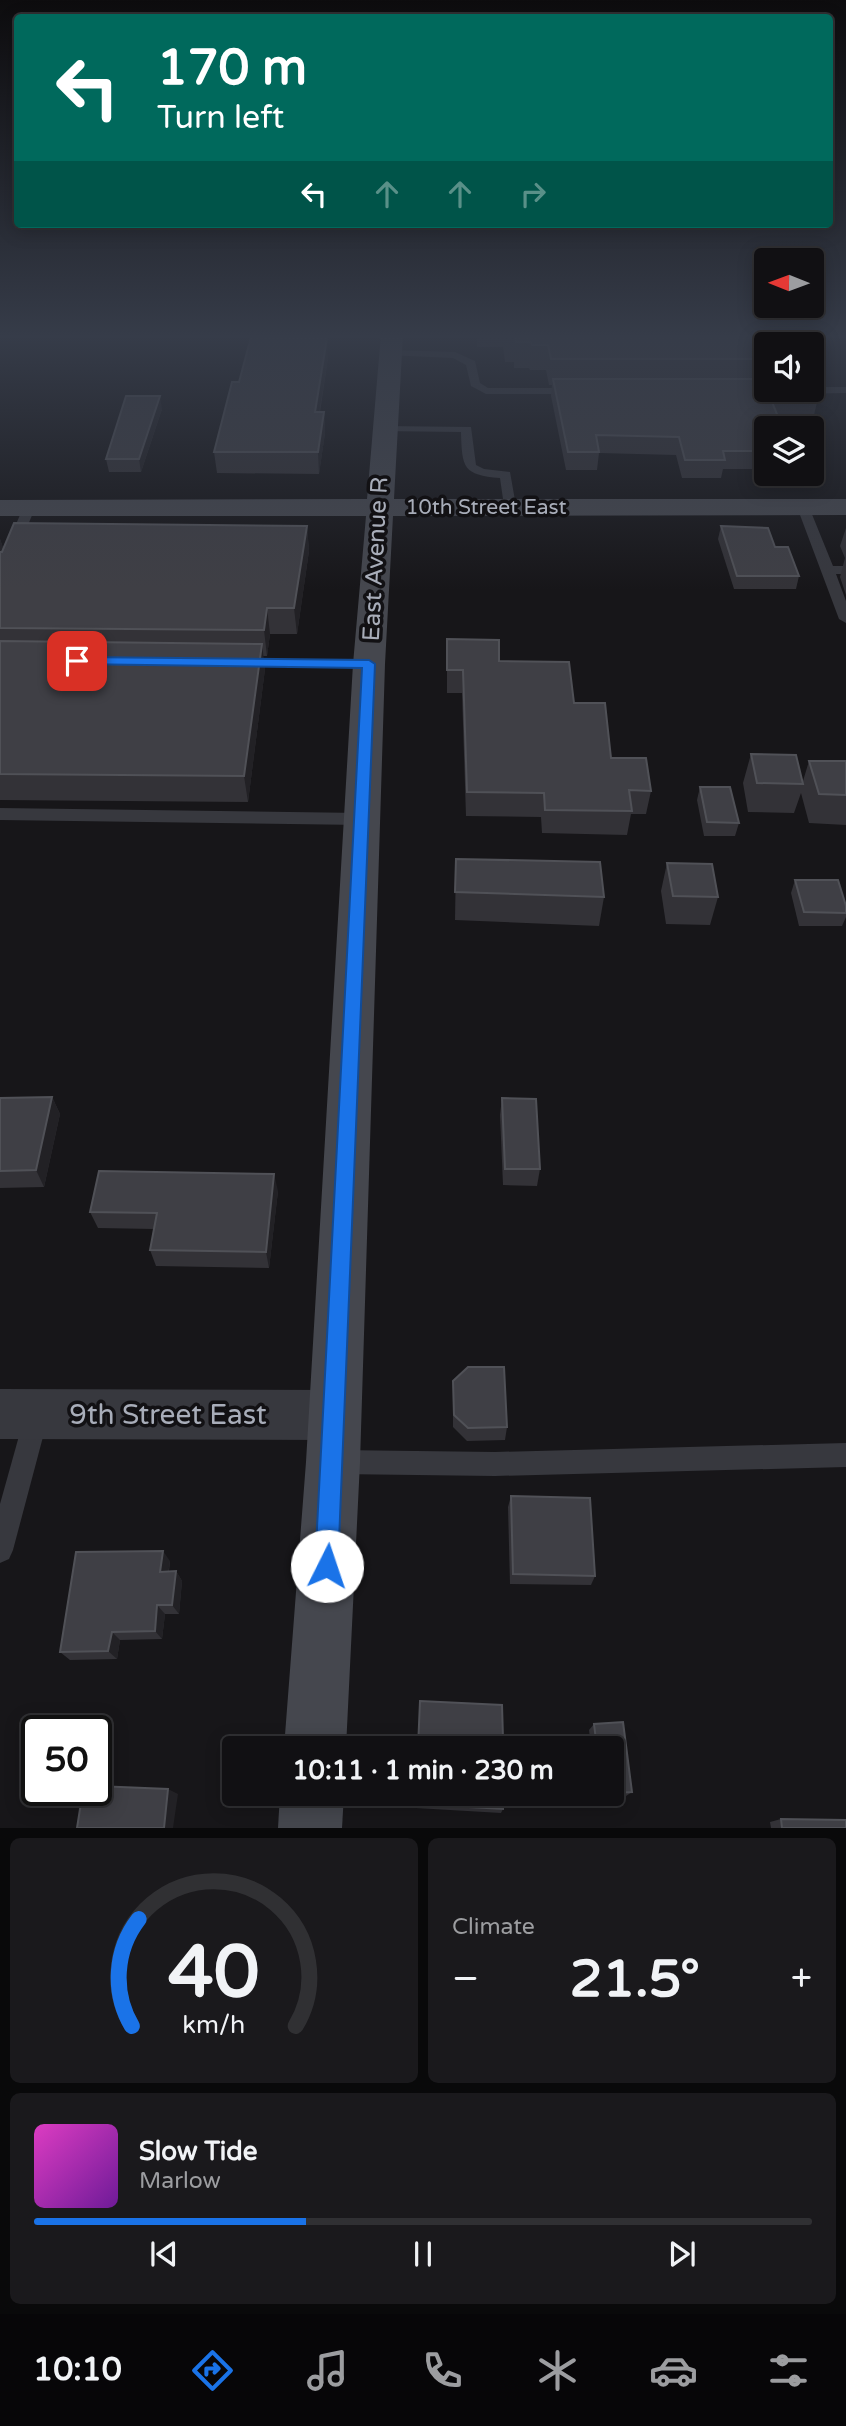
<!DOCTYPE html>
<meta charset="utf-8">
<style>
:root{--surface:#111013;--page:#1a191c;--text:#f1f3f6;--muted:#9c9da0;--line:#303033;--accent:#1a73e8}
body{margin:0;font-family:"Varela Round",sans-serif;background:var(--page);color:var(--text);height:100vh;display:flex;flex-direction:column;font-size:26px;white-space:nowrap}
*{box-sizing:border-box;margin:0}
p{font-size:23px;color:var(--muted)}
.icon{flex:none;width:38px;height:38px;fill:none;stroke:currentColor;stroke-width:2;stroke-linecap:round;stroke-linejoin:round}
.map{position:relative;height:1828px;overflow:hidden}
.panel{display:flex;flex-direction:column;gap:10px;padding:10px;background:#09090a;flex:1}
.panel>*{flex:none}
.banner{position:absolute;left:14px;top:14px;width:819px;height:214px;border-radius:7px;box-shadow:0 4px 18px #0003,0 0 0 2px var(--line);background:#00695c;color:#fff;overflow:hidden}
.needle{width:46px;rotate:271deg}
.tools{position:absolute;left:754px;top:248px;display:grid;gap:14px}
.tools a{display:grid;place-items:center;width:70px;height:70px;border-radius:7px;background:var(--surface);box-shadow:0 4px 18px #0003,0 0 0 2px var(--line);font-size:35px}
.speed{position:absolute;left:21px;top:1715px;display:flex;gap:14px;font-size:35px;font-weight:700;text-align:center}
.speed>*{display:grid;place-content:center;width:91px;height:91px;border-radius:50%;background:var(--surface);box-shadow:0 4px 18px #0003,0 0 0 2px var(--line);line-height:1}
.speed .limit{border:4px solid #111;border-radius:10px;background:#fff;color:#111}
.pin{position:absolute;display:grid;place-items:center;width:60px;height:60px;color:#fff;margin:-30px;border-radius:14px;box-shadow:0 4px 10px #0006}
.me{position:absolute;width:77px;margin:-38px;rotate:4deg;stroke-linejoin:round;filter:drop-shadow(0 0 5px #0008)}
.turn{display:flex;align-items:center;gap:24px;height:147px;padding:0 28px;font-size:32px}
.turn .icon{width:91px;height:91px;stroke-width:2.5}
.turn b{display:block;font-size:49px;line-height:60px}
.lanes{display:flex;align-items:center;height:66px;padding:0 28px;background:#0003;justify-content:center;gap:35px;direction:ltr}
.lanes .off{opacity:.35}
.big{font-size:52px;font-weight:800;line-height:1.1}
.panel .tile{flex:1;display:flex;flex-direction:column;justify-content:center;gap:10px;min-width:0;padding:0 24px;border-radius:10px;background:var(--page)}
.panel .dial{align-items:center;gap:0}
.dial svg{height:182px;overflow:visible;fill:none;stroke:var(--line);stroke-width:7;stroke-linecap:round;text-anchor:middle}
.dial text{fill:var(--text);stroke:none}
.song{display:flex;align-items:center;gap:21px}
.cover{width:84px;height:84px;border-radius:10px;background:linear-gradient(135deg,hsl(310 70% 55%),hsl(280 70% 35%))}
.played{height:7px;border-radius:4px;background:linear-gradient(90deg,var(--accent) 35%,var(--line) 35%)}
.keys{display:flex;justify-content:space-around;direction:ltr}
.heat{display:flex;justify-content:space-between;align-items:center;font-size:38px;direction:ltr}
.panel .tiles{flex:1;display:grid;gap:10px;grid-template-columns:1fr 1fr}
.tile:last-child{grid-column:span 2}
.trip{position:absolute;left:222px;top:1736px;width:402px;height:70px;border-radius:7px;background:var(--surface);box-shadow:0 4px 18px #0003,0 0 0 2px var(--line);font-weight:800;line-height:70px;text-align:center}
.tabs{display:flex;height:112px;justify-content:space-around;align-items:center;background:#070608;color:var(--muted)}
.tabs .icon{width:49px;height:49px}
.tabs .on{color:var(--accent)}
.tabs b{font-size:32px;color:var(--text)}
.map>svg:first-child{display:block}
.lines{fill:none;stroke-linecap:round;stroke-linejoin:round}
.lane{fill:#37383e;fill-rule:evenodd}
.street{fill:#37383e;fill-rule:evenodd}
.secondary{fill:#45474e;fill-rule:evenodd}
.wall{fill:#333237}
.shaded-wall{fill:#222125}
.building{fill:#3f3f45;stroke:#505157;stroke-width:2}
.route{fill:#1a73e8;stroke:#114b97;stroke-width:2}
.labels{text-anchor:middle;stroke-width:7;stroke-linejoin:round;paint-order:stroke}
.far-street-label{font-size:21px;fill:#a8adb9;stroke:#121114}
.street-label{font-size:24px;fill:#a8adb9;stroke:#121114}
.near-street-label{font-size:28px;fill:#a8adb9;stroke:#121114}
</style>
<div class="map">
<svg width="846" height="1828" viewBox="0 0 846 1828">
<rect width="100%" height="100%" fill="#171619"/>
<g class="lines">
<!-- lane -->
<g class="lane">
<polygon points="390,350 455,352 475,361 480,383 488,388 576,388 581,391 576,394 486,394 471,386 466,365 453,358 386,355 386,351"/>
<polygon points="812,387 846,387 846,393 793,394 788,391 812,390"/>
<path d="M384,426L471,427L476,465L484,469L510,472L516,506L510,510L504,506L500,478C463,475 462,468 461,432L380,431V427Z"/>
<polygon points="803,503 809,507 833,566 846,566 846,574 836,574 846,601 846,623 839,619 797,507"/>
<polygon points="29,504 35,508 7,576 0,580 0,561 23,508"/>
<polygon points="243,659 369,660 376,664 369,668 238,666 238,660"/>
<polygon points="0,808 361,813 369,819 361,825 0,820"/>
<polygon points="36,1406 44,1410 48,1418 13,1550 9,1559 0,1563 0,1504 24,1418 28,1410"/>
<polygon points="846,1443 846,1467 495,1476 337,1474 328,1471 325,1462 328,1453 337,1450 495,1452"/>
</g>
<!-- street -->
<polygon class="street" points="0,1389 335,1390 353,1397 360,1415 353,1433 335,1440 0,1439"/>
<!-- secondary -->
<g class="secondary">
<polygon points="381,334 403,334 394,499 846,499 846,515 393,516 385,664 360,1462 346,1748 284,1748 306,1462 353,664 366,516 0,516 0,500 367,499"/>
<polygon points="280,1794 344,1794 342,1828 278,1828"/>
</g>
</g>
<!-- wall -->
<g class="wall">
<polygon points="458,334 829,334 829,337 795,337 766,345 766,390 818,398 814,415 777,415 766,429 766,469 723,469 721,478 682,478 676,455 599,453 597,470 566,470 551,396 552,385 549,385 546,370 530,370 529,368 514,368 514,362 505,362 503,347 477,347 477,336 458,336"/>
<polygon points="328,358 320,412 324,412 325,433 319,474 217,473 214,452 239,382"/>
<polygon points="162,409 141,472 109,472 106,459"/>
<polygon points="307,526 309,551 297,634 270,634 267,656 263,656 265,669 248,802 0,800 0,801 0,539 3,548"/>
<polygon points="721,526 775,547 799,576 796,589 734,589 718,539"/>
<polygon points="846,528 846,595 840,577 845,558 840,546"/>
<polygon points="447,639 499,661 574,703 611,758 651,791 646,814 631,814 627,835 542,833 541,817 466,816 462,693 447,693"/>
<polygon points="751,754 803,781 809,761 846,761 846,825 809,823 801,793 794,813 748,812 743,783"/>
<polygon points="700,787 739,823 735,836 704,836 697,800"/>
<polygon points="456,859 604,897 599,926 455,920"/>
<polygon points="667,863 718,897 710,925 666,924 661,891"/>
<polygon points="795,880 846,906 846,917 842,926 799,926 791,893"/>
<polygon points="52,1097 60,1114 44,1187 0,1188 0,1098"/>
<polygon points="502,1098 540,1169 537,1186 503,1185 500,1115"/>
<polygon points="278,1191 269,1268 156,1266 150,1250 154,1229 98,1228 90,1212"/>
<polygon points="453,1381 507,1427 505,1440 467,1441 453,1427"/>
<polygon points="511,1496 595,1576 591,1585 510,1584 508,1507"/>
<polygon points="170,1561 169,1571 176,1571 182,1581 179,1614 165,1614 162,1639 120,1640 117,1659 70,1660 60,1652"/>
<polygon points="623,1722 632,1792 626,1796 596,1798 595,1794 612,1794 612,1748 591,1748 589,1730 594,1724"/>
<polygon points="416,1794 503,1809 501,1813 416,1808"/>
<polygon points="781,1819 846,1828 771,1828 770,1822"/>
</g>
<!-- shaded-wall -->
<g class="shaded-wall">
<polygon points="327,338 328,358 316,433 315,412"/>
<polygon points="160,396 162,409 141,472 139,459"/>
<polygon points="324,412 325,433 319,474 318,452"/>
<polygon points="307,526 309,551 297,634 294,608"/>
<polygon points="0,539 3,548 0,555"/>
<polygon points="267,608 270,634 267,656 264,630"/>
<polygon points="262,644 265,669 248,802 244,776"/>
<polygon points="52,1097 60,1114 44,1187 36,1170"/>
<polygon points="274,1174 278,1191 269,1268 266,1252"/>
<polygon points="163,1551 170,1561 167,1581 160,1572"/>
<polygon points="176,1571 182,1581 179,1614 172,1605"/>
<polygon points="157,1605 165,1614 162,1639 155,1631"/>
<polygon points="112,1632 120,1640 117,1659 108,1651"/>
<polygon points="168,1789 178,1794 173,1828 164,1828"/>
</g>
<!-- building -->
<g class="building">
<polygon points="506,334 794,334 799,345 766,345 766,359 551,359 548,345 532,345 531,342 516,342 515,336 506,337"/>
<polygon points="251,337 327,338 315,412 324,412 318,452 214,452 232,382 239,382"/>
<polygon points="553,379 766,379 766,390 812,390 812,385 818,398 770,397 783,429 766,429 766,451 723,451 725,460 685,460 679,437 596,435 599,452 568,452"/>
<polygon points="126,396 160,396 139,459 106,459"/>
<polygon points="14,523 307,526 294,608 267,608 264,630 0,628 0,552 2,552"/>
<polygon points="721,526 768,528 775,547 788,547 799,576 737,576"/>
<polygon points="447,639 499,640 499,661 569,662 574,703 605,703 611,758 646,758 651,791 629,790 632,811 545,810 544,793 467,792 463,670 447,670"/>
<polygon points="0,641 262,644 244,776 0,774"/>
<polygon points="751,754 796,755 803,784 757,783"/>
<polygon points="809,761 846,761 846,795 819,794"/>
<polygon points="700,787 730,787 739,823 707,822"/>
<polygon points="456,859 600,862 604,897 455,892"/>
<polygon points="667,863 712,864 718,897 673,896"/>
<polygon points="795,880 838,880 846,906 846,913 804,912"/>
<polygon points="52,1097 36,1170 0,1171 0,1098"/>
<polygon points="502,1098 536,1099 540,1169 505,1169"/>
<polygon points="99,1171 274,1174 266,1252 150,1250 157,1213 90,1212"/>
<polygon points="468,1367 504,1367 507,1427 468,1428 454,1415 453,1381"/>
<polygon points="511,1496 590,1498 595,1576 513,1574"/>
<polygon points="163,1551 160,1572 176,1571 172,1605 157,1605 155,1631 112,1632 108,1651 60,1652 76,1552"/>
<polygon points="420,1701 502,1705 503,1738 519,1739 519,1748 418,1748"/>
<polygon points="623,1722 632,1792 612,1793 612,1748 597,1748 594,1724"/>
<polygon points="96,1786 168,1789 164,1828 77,1828 83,1790 96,1790"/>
<polygon points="416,1794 503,1794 503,1809 416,1804"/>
<polygon points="781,1819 846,1820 846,1828 782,1828"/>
</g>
<!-- sky -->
<linearGradient id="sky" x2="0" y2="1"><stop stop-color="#0d0c0e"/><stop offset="0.57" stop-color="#363c49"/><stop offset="1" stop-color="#363c49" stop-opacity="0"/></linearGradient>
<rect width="846" height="590" fill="url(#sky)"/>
<!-- route -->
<polygon class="route" points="77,657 369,660 375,664 338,1566 335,1574 327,1578 318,1574 315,1566 362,668 73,664 71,661"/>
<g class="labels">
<!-- far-street labels -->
<g class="far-street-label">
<text x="486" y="514">10th Street East</text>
</g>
<!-- street labels -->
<g class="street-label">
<text transform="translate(375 559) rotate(-87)" y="8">East Avenue R</text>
</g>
<!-- near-street labels -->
<g class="near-street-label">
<text x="168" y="1424">9th Street East</text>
</g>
</g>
</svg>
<div class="tools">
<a><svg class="needle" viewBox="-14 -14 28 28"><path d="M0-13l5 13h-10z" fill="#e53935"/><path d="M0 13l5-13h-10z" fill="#9c9da0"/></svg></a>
<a><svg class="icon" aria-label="sound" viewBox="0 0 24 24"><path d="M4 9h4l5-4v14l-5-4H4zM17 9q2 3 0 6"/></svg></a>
<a><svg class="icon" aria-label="layers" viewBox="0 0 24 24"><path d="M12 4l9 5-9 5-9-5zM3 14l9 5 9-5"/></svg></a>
</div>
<div class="speed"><div class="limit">50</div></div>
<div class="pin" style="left:77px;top:661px;background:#d93025"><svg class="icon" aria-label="arrive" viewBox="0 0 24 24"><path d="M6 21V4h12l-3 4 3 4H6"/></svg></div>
<svg class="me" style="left:327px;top:1566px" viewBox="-20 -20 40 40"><circle r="19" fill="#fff"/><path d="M0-13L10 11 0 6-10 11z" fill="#1a73e8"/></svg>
<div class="trip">10:11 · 1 min · 230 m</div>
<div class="banner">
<div class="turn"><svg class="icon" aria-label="left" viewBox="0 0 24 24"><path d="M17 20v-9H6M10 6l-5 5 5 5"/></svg><div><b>170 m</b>Turn left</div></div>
<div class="lanes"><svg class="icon" aria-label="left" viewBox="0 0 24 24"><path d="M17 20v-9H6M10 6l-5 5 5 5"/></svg><svg class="icon off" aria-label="ahead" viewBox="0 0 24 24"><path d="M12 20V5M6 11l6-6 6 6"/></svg><svg class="icon off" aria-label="ahead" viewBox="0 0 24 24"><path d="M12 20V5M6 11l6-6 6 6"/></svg><svg class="icon off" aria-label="right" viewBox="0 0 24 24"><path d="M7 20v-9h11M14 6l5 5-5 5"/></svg></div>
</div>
</div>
<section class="panel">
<div class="tiles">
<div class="tile dial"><svg viewBox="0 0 100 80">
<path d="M14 69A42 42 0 1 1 86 69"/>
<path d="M14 69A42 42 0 0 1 17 22" stroke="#1a73e8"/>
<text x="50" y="56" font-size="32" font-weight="700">40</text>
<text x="50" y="72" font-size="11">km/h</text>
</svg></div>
<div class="tile"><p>Climate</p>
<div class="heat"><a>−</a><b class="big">21.5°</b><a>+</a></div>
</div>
<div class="tile">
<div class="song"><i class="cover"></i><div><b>Slow Tide</b><p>Marlow</p></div></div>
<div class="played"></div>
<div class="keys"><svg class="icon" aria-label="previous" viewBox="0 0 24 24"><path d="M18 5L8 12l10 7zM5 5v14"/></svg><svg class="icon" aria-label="pause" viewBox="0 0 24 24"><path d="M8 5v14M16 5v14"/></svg><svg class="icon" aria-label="next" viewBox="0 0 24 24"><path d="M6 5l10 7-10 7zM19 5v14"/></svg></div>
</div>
</div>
</section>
<nav class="tabs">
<b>10:10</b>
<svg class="icon on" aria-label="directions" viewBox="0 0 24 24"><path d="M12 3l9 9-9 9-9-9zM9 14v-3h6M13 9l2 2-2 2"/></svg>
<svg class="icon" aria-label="music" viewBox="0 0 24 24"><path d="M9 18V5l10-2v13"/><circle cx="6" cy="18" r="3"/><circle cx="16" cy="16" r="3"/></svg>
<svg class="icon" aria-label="phone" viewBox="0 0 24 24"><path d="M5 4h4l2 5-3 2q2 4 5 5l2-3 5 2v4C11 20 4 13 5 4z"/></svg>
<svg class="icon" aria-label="climate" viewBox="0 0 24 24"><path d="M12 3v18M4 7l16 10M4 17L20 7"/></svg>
<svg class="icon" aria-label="car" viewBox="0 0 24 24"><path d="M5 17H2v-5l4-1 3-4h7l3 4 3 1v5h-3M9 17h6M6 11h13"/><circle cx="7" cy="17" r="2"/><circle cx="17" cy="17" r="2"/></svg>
<svg class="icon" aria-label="filters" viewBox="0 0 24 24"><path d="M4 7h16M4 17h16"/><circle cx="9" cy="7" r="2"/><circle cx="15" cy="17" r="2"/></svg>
</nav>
